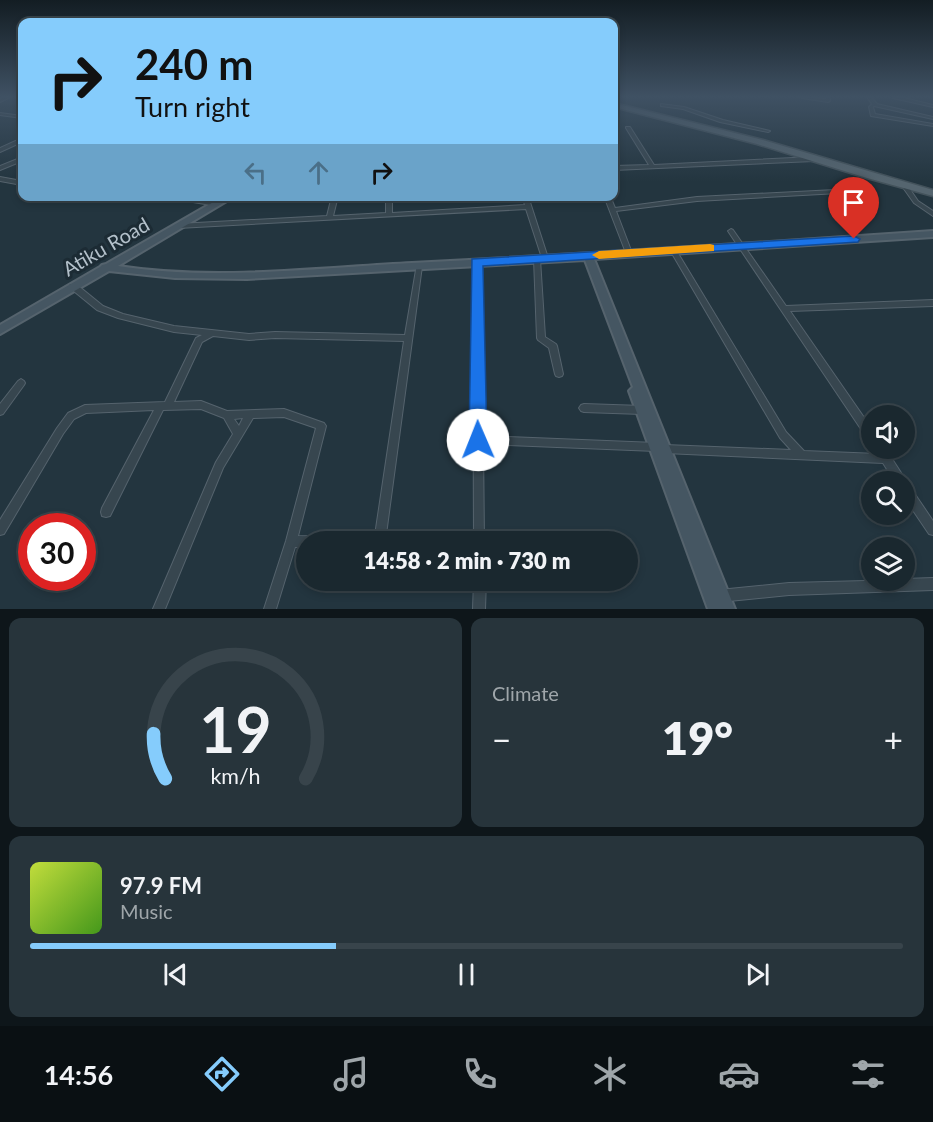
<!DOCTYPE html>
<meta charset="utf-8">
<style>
:root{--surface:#1a282f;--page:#27343b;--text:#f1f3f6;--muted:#9fa6aa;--line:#38444b;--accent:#85ccfc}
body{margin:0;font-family:Lato,sans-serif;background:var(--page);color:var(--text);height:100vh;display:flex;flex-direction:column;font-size:22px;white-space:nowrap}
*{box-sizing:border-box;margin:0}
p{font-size:20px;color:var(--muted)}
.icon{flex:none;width:33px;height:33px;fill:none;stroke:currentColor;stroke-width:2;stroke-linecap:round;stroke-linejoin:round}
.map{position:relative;height:609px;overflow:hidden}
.drawer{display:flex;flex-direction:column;gap:9px;padding:9px;background:#0e161a;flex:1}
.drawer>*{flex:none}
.guide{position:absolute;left:18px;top:18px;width:600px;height:183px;border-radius:12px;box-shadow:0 3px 9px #0003,0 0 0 2px var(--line);background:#85ccfc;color:#111;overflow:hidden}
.tools{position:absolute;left:861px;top:405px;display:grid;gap:12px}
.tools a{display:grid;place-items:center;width:54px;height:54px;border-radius:50%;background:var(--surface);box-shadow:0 3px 9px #0003,0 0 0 2px var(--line);font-size:30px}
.speed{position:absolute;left:18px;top:513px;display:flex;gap:12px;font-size:30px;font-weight:700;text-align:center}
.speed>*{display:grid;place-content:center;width:78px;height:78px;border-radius:50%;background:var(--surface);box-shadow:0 3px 9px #0003,0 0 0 2px var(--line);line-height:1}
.speed .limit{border:9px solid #d22;background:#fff;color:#111}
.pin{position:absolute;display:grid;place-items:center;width:51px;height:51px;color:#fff;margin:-62px -26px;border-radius:50% 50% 50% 0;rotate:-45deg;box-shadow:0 0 6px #0007}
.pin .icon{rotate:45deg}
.me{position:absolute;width:66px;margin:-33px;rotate:359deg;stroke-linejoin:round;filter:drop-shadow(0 0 4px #0008)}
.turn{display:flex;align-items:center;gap:21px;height:126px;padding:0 18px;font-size:27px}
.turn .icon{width:78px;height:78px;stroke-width:2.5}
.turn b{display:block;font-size:42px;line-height:51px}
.lanes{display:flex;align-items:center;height:57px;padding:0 18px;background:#0003;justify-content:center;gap:30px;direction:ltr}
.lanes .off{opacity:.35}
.big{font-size:45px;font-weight:800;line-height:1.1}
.drawer .card{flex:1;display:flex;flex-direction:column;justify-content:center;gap:9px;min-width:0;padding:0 21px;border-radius:12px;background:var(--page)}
.drawer .dial{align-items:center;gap:0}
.dial svg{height:156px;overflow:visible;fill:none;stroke:var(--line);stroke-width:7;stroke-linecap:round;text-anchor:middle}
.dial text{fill:var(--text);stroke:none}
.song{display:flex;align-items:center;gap:18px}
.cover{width:72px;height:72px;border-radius:9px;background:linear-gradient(135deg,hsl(70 70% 55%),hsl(100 70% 35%))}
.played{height:6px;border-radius:3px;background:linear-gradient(90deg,var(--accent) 35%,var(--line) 35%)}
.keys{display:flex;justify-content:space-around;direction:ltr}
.heat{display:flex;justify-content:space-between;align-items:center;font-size:33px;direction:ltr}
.drawer .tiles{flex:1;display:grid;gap:9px;grid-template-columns:1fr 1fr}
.card:last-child{grid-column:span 2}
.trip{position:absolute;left:296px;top:531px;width:342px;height:60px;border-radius:30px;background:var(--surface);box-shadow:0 3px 9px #0003,0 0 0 2px var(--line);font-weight:800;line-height:60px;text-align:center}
.dock{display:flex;height:96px;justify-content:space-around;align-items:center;background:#0a1013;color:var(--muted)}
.dock .icon{width:42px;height:42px}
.dock .active{color:var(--accent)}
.dock b{font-size:27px;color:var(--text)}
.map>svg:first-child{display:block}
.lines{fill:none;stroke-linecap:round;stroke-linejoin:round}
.street-casing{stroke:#55636d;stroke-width:2}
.secondary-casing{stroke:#55636d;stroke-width:4}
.primary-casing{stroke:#43525b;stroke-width:3}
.street{fill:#37464f;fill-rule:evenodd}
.secondary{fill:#455662;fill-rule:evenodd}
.primary{fill:#55656f;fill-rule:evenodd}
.route{fill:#1a73e8;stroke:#114b97;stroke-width:1.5}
.slow{fill:#f59e0b}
.labels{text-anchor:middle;stroke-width:6;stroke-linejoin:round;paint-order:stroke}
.street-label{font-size:20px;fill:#b3c0ca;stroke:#1c2b34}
</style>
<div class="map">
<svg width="933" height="609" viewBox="0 0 933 609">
<rect width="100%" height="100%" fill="#23353f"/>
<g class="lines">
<!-- street casing -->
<g class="street-casing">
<g id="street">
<polygon points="5,97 10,97 0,102 0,99"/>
<polygon points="800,97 826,99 826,97 830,97 830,101 828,102 802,98"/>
<polygon points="867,97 871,97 877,104 933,117 933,119 874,106 873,107 875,114 933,124 933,126 871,116 869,107 872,104"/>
<polygon points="893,97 900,97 933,105 933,107 893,98"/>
<polygon points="661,104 684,107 723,120 770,131 768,132 720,122 683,109 661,106"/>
<polygon points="0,113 22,116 22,118 0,115"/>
<polygon points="626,127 630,127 654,165 814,157 817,159 814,161 614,170 614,166 649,165 626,128"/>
<polygon points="20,139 22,139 22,142 0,152 0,148"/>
<polygon points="20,158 22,158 22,161 0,170 0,166"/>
<polygon points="0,177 22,181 22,185 0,181"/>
<polygon points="905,184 907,185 918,201 933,211 933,216 914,203 902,186"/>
<polygon points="855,189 858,191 857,192 697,201 616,211 632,253 629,255 626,253 604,196 610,196 615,208 697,197"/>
<path d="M99,196H120C115,199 104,199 99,196Z"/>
<polygon points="157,196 176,196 217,202 220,204 217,206"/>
<polygon points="332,196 338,196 333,216 386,213 386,196 392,196 392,213 525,205 522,196 528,196 548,258 545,260 542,258 526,209 178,228 175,226 178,224 327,216"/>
<polygon points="731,229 733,230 786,306 933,300 933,306 790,311 872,429 872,442 869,441 728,231"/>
<polygon points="673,248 676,250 786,432 804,451 878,454 874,448 885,448 905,479 906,483 908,484 933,521 933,535 929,534 904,497 904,482 895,482 883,463 665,453 662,452 660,449 662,446 665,445 791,450 780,438 670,250"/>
<polygon points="535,257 537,257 540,259 545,337 556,344 557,346 563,374 562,376 559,377 556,376 555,374 549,348 538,340 537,338 534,259"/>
<polygon points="474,260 476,260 479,262 483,436 656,443 659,444 661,447 659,450 656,451 483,444 484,542 474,542 473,262"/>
<path d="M417,264H419L422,266L385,542H374L404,341L275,338L249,340L213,336L202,342L174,402L201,401L227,411L284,409L324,423L326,426L298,536L362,537L366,538L367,542H306V547H295L276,609H264L286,541L316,428L284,417L253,418L223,468L165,609H153L216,462L233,434L224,418L201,409L163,410L110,516L106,517L102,516L101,512L102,508L154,410L86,413L74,419L63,434L4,534L0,535V520L57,428L68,413L85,405L165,402L195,340L196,338L202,335L174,332L118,318L97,310L70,288L69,286L70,284H76L103,306L123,314L174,326L249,334L275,332L405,335ZM243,418L239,426L234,419Z"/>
<polygon points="21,379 24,381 25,383 24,385 3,414 0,415 0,404 18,381"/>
<polygon points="584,404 642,406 645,407 647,410 645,413 642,414 584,412 581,411 579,408 581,405"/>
<polygon points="933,578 933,590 789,595 719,602 715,600 713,596 715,592 719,590 789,583 904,580 904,579"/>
<polygon points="474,580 486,580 485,609 473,609"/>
</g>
</g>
<!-- secondary casing -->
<g class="secondary-casing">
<path id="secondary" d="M224,196H235L118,266C215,281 315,268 412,263C586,254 759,243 933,231V237L594,259L735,609H708L629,391L633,387L585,260L247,279L175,278L109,271L0,334V325L100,267L102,265L106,264Z"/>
</g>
<!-- primary casing -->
<g class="primary-casing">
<polygon id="primary" points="614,103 763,140 933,190 933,196 867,178 757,144 614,107"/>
</g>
<!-- street -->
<use href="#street" class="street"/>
<!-- secondary -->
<use href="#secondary" class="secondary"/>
<!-- primary -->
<use href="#primary" class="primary"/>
</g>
<!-- sky -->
<linearGradient id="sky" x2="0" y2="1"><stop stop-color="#131d23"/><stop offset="0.53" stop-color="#3f5163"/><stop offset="1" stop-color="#3f5163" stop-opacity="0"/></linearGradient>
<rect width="933" height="182" fill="url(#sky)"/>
<!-- route -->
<polygon class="route" points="854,236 860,239 858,242 483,266 487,440 484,446 478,448 472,446 469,440 472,259"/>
<!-- slow -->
<polygon class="slow" points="710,244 714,245 714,251 599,259 592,255 599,251"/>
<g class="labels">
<!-- street labels -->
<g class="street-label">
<text transform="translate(106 247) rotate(-30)" y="7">Atiku Road</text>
</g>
</g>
</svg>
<div class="tools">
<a><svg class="icon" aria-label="sound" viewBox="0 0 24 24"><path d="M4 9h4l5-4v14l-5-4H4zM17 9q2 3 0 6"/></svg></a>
<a><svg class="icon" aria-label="search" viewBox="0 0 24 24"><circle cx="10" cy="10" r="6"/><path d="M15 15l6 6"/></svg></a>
<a><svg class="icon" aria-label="layers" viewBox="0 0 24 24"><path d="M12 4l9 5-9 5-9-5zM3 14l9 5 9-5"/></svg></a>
</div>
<div class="speed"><div class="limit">30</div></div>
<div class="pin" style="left:854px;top:239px;background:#d93025"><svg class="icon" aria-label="arrive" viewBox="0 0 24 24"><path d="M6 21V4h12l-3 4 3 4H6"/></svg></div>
<svg class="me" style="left:478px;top:440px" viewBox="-20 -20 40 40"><circle r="19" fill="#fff"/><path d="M0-13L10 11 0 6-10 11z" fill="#1a73e8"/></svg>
<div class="trip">14:58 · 2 min · 730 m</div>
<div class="guide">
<div class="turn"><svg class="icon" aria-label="right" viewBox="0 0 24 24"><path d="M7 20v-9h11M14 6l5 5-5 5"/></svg><div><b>240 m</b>Turn right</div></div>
<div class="lanes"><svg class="icon off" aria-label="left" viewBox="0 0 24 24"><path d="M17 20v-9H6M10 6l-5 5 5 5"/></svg><svg class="icon off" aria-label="ahead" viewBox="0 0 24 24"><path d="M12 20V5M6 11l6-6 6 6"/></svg><svg class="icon" aria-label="right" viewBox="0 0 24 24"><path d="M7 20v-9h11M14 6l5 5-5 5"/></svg></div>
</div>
</div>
<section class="drawer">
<div class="tiles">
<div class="card dial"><svg viewBox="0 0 100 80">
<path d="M14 69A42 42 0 1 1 86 69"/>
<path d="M14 69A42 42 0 0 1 8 46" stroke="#85ccfc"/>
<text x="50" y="56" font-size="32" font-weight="700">19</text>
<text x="50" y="72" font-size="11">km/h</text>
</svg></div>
<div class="card"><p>Climate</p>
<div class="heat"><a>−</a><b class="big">19°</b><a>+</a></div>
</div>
<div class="card">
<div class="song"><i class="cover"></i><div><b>97.9 FM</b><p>Music</p></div></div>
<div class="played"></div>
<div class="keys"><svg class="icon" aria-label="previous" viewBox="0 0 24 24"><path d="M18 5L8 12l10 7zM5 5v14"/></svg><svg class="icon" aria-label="pause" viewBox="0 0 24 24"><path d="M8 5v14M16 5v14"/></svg><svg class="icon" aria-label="next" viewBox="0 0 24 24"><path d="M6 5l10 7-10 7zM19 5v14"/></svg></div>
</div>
</div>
</section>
<nav class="dock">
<b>14:56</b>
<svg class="icon active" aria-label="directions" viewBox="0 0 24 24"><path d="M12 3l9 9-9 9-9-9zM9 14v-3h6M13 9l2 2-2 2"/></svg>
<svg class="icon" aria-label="music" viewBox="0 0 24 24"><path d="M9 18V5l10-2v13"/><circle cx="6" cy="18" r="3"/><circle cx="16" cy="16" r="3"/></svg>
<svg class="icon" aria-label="phone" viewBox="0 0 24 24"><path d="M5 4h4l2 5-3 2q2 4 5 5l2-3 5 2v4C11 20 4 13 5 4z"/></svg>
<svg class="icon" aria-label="climate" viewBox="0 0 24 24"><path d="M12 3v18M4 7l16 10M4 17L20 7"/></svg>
<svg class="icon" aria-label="car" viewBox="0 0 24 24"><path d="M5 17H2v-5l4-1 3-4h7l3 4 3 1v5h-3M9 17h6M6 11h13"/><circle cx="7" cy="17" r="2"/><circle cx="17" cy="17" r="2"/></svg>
<svg class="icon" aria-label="filters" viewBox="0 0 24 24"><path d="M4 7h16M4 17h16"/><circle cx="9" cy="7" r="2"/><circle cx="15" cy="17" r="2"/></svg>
</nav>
